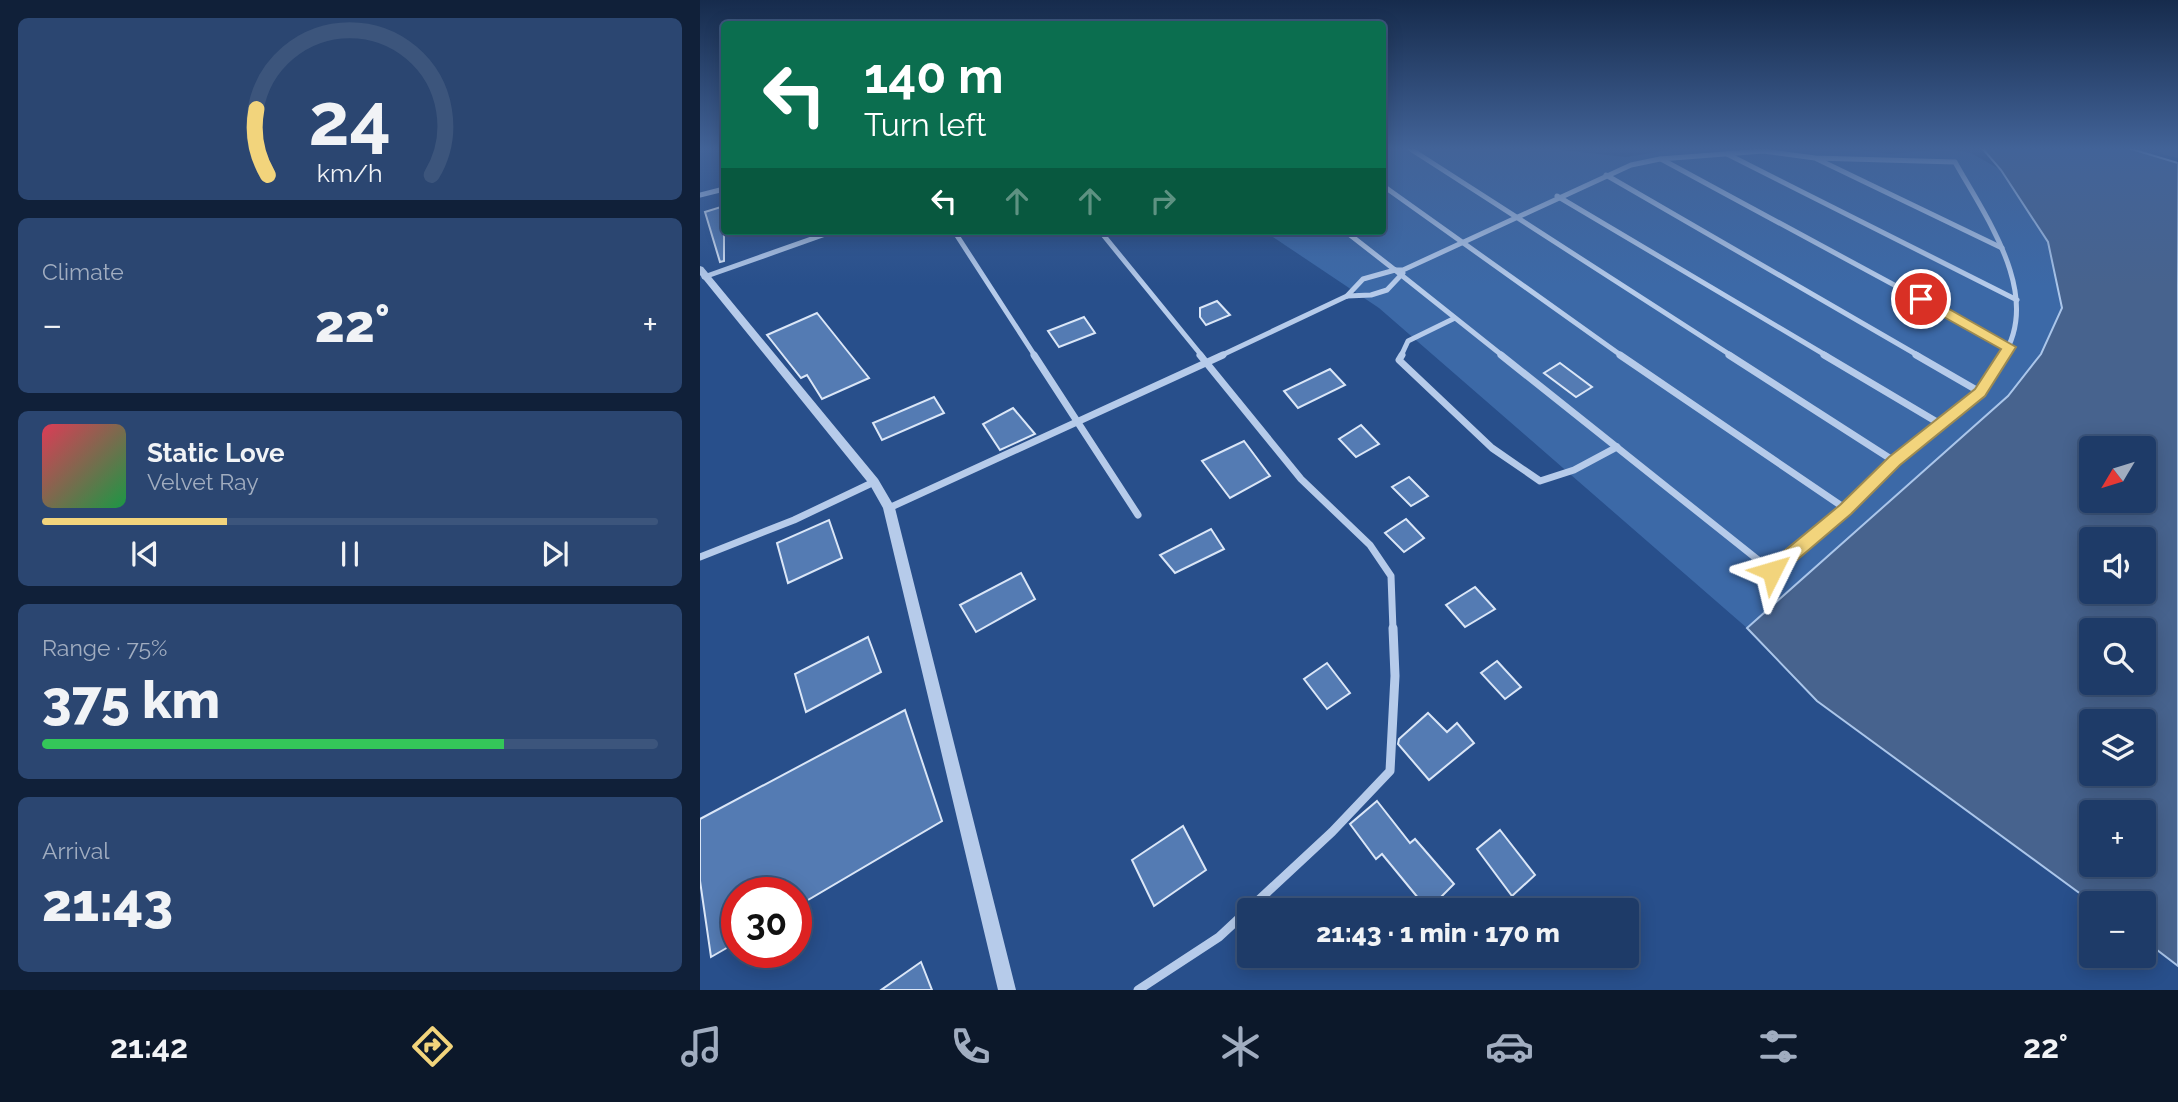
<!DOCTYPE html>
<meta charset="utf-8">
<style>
:root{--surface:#1e3b68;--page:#2b4671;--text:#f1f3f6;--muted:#a1adc0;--line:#3c557c;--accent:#f2d47c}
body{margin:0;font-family:Raleway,sans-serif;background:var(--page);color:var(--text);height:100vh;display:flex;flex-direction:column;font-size:26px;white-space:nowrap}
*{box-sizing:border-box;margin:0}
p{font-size:23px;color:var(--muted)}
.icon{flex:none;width:38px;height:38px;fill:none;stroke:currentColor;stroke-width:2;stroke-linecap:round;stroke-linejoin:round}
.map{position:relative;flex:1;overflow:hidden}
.side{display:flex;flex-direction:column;gap:18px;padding:18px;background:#102039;width:700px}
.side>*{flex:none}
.hud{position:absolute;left:21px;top:21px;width:665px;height:214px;border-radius:7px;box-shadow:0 4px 18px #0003,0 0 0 2px var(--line);background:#0b6e4f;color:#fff;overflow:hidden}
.needle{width:46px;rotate:232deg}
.tools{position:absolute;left:1379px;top:436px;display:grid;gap:14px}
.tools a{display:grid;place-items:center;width:77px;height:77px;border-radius:7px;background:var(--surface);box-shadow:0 4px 18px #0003,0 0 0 2px var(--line);font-size:35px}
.speed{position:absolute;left:21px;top:877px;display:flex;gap:14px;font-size:35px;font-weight:700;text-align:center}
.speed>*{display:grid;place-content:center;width:91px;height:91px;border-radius:50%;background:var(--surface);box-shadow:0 4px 18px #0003,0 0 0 2px var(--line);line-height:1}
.speed .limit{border:10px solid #d22;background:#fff;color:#111}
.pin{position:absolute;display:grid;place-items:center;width:60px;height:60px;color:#fff;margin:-30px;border:4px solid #fff;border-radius:50%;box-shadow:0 2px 7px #0007}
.me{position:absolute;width:77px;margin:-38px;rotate:50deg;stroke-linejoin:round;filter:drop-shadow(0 0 5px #0008)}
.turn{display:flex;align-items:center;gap:24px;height:147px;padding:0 28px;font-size:32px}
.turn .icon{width:91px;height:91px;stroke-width:2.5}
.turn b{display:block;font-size:49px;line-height:60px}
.lanes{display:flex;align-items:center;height:66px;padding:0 28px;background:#0003;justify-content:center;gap:35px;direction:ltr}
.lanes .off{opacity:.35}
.big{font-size:52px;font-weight:800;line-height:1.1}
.side .widget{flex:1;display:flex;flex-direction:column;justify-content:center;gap:10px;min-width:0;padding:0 24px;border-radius:10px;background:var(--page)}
.side .dial{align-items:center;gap:0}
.dial svg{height:182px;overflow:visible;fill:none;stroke:var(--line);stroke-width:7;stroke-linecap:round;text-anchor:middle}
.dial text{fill:var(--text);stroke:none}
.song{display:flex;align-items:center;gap:21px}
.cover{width:84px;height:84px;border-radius:10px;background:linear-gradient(135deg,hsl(350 70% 55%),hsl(140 70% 35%))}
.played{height:7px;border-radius:4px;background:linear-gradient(90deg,var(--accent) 30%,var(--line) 30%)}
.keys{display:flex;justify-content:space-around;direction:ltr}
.heat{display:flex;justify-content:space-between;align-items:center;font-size:38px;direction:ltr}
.charge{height:10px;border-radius:5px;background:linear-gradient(90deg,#34c759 75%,var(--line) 0)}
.trip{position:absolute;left:537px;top:898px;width:402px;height:70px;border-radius:7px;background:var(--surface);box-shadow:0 4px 18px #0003,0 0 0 2px var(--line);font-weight:800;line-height:70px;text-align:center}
.tab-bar{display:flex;height:112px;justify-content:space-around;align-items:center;background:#0c182a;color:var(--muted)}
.tab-bar .icon{width:49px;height:49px}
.tab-bar .current{color:var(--accent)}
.tab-bar b{font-size:32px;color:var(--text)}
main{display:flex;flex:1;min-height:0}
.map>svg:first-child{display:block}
.green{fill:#3c69a7}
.water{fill:#47638e;stroke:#abc6ea;stroke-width:2;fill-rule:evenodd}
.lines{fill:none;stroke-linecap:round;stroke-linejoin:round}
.river{fill:#47638e;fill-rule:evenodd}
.building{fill:#547bb3;stroke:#dae6f7;stroke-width:2}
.minor-far2{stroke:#b6cbea;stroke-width:5}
.minor-far1{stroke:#b6cbea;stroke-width:7}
.minor{stroke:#b6cbea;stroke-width:9}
.tertiary{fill:#b6cbea;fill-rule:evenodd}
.route{fill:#f2d47c;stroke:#9d8a51;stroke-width:2}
</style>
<main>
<section class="side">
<div class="widget dial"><svg viewBox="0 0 100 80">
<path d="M14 69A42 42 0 1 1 86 69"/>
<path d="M14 69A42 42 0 0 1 9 40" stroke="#f2d47c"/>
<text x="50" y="56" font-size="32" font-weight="700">24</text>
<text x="50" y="72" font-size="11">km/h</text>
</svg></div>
<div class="widget"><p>Climate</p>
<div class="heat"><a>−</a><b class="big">22°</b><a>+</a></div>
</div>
<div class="widget">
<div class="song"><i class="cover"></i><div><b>Static Love</b><p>Velvet Ray</p></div></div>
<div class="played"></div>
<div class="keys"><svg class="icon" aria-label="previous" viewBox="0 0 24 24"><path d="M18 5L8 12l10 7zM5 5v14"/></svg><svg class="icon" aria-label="pause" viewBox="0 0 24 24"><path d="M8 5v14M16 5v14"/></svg><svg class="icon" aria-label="next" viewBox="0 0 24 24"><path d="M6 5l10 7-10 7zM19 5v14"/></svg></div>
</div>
<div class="widget"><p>Range · 75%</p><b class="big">375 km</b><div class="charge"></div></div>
<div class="widget"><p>Arrival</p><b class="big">21:43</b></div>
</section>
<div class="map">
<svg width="1478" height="990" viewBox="0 0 1478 990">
<rect width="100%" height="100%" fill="#284f8b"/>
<!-- green -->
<polygon class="green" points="683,148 842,148 926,157 983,148 1142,148 1190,154 1246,149 1271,153 1301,170 1348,242 1362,308 1341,354 1308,396 1047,628 679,308 564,231 682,231"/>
<!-- water -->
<path class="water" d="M1282,148H1428L1478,163V966L1444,940V903H1393L1117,701L1047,628L1308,396L1341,354L1362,308L1348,242L1301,170ZM1391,448H1444V500H1391ZM1391,539H1444V592H1391ZM1391,630H1444V682H1391ZM1391,721H1444V774H1391ZM1391,812H1444V864H1391Z"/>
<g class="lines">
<!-- river -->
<polygon class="river" points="1457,148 1478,148 1478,158 1461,154"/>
</g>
<!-- building -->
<g class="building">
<polygon points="24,206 24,261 20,262 5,212"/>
<polygon points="517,301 530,315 506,325 500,317 500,308"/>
<polygon points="117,313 169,378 122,399 107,375 101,378 67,335"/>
<polygon points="384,317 395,333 359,347 348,331"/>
<polygon points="860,363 892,387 876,397 844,373"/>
<polygon points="630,369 645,385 598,408 584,391"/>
<polygon points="234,397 244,413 182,440 173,423"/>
<polygon points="313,408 335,434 300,450 283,424"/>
<polygon points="661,425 679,444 656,457 639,439"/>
<polygon points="544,441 570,476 530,498 502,461"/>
<polygon points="709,477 728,496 711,506 692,487"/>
<polygon points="706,519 724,538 704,552 685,533"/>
<polygon points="129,520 142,558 88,583 77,543"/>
<polygon points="511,529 524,549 475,573 460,555"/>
<polygon points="321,573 335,599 276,632 260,605"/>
<polygon points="775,587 795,609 765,627 746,605"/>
<polygon points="168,637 181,672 106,712 95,674"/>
<polygon points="797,661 821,687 805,699 781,673"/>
<polygon points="627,663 650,693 627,709 604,679"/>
<polygon points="205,710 242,821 96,907 96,892 37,892 37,942 11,957 0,881 0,819"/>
<polygon points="728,713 747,732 757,723 774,743 729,780 698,744 699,739"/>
<polygon points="677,801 710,843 715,839 754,884 728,910 682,854 676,859 650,824"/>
<polygon points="483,826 506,870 454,906 432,860"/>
<polygon points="800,830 835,875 812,896 777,849"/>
<polygon points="221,962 232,990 181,990"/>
</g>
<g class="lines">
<!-- minor-far2 -->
<g class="minor-far2">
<polyline points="709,148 1032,356"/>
<polyline points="1027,154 1317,300"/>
<polyline points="961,159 1309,347"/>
<polyline points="1117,159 1302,248"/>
<polyline points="906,175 1219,356"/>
<polyline points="682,185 922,356"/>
<polyline points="0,195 24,189"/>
<polyline points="857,196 1127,356"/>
<polyline points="254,231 335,356"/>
<polyline points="400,231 502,356"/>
<polyline points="645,231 695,270"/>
<polyline points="695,270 803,356"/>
<path d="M695,270H703L931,165L960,159L1063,151L1115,158L1255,162C1285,216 1343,295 1303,356"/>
<polyline points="4,277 134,231"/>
<polyline points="647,296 663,279 695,270"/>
<polyline points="520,356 647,296 671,295 687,290 703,273"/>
<polyline points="701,356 708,341 755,318"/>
</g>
<!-- minor-far1 -->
<g class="minor-far1">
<polyline points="334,355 438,515"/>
<polyline points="500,355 601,479 670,545 691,576 693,630"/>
<polyline points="702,355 699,360 792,448 840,481 874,470 917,447"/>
<polyline points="801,355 1072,571 1146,509 1194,461 1280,392 1304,355"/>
<polyline points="920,355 1146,509"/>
<polyline points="1029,355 1194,461"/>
<polyline points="1124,355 1242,425"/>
<polyline points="1216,355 1280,392"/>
<polyline points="189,508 523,355"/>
<polyline points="0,557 94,520 174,482"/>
</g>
<!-- minor -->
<polyline class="minor" points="438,990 519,937 632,832 690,771 695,676 693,628"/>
<!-- tertiary -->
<polygon class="tertiary" points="0,266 3,267 178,479 195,508 316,990 298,990 183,508 170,485 0,275"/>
</g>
<!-- sky -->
<linearGradient id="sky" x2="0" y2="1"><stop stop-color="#162b4c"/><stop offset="0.52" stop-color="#426398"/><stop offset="1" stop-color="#426398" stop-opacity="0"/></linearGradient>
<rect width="1478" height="286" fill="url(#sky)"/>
<!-- route -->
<polygon class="route" points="1217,296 1226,296 1316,347 1285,396 1200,465 1151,514 1078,576 1066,576 1063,571 1066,566 1140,505 1189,457 1275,389 1301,349 1217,302"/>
</svg>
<div class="tools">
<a><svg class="needle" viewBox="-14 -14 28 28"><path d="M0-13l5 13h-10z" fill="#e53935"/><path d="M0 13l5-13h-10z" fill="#a1adc0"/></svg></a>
<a><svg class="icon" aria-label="sound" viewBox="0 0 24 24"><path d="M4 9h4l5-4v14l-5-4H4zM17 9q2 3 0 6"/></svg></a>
<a><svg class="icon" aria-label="search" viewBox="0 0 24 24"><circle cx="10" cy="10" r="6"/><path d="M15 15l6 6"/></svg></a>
<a><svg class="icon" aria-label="layers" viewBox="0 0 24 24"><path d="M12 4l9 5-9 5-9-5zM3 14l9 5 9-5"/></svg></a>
<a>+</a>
<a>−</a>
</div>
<div class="speed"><div class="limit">30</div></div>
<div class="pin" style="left:1221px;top:299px;background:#d93025"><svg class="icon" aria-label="arrive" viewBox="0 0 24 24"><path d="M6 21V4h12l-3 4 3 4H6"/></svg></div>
<svg class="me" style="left:1072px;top:571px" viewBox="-20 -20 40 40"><path d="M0-17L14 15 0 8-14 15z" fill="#f2d47c" stroke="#fff" stroke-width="4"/></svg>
<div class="trip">21:43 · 1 min · 170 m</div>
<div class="hud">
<div class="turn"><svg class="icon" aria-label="left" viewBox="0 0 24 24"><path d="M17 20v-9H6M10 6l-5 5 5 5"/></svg><div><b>140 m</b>Turn left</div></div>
<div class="lanes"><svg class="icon" aria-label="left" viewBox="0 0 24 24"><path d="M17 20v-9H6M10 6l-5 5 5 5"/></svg><svg class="icon off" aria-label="ahead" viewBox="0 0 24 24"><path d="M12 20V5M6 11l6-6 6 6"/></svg><svg class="icon off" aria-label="ahead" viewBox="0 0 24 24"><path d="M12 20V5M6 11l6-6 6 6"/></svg><svg class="icon off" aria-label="right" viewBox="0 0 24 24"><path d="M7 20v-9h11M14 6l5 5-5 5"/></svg></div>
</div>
</div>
</main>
<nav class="tab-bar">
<b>21:42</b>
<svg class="icon current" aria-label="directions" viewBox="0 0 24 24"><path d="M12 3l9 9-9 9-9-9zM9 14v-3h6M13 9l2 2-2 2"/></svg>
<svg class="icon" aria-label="music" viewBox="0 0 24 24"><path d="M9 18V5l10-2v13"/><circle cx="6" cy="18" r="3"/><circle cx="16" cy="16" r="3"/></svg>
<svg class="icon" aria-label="phone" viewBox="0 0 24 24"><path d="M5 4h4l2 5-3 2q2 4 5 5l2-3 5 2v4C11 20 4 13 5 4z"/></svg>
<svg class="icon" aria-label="climate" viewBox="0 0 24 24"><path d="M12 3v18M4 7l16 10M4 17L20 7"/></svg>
<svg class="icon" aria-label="car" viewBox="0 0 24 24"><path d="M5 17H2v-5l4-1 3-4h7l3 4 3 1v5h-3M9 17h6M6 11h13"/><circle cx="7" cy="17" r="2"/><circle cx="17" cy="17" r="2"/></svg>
<svg class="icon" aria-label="filters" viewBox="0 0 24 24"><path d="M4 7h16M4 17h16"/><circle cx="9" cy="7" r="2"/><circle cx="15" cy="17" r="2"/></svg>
<b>22°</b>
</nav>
